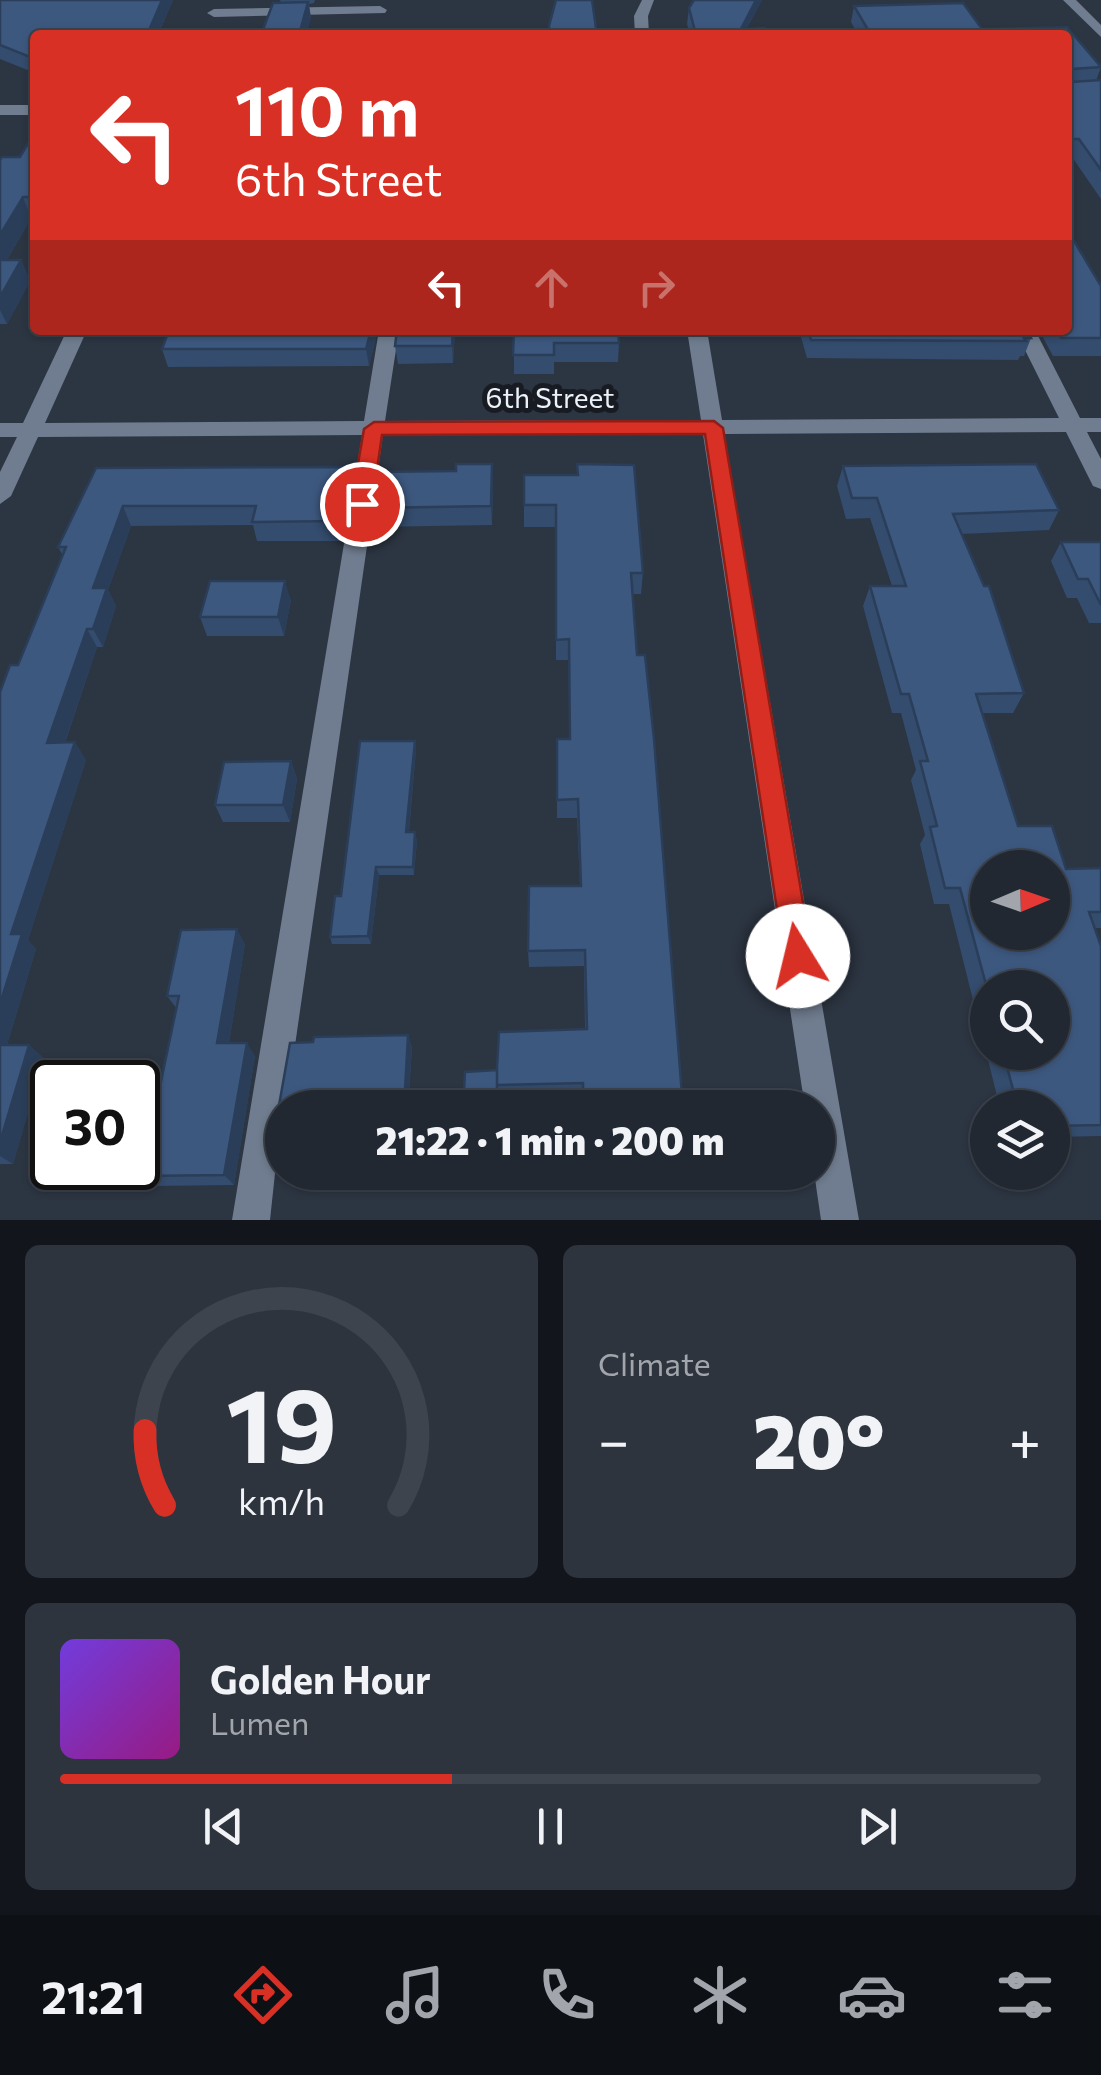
<!DOCTYPE html>
<meta charset="utf-8">
<style>
:root{--surface:#212832;--page:#2d343e;--text:#f1f3f6;--muted:#a2a6ac;--line:#3e444d;--accent:#d93025}
body{margin:0;font-family:Commissioner,sans-serif;background:var(--page);color:var(--text);height:100vh;display:flex;flex-direction:column;font-size:38px;white-space:nowrap}
*{box-sizing:border-box;margin:0}
p{font-size:32px;color:var(--muted)}
.icon{flex:none;width:55px;height:55px;fill:none;stroke:currentColor;stroke-width:2;stroke-linecap:round;stroke-linejoin:round}
.map{position:relative;height:1220px;overflow:hidden}
.panel{display:flex;flex-direction:column;gap:25px;padding:25px;background:#12161c;flex:1}
.panel>*{flex:none}
.top-card{position:absolute;left:30px;top:30px;width:1042px;height:305px;border-radius:10px;box-shadow:0 2px 8px #0004,0 0 0 2px var(--line);background:#d93025;color:#fff;overflow:hidden}
.needle{width:65px;rotate:88deg}
.tools{position:absolute;left:970px;top:850px;display:grid;gap:20px}
.tools a{display:grid;place-items:center;width:100px;height:100px;border-radius:50%;background:var(--surface);box-shadow:0 2px 8px #0004,0 0 0 2px var(--line);font-size:50px}
.speed{position:absolute;left:30px;top:1060px;display:flex;gap:20px;font-size:50px;font-weight:700;text-align:center}
.speed>*{display:grid;place-content:center;width:130px;height:130px;border-radius:50%;background:var(--surface);box-shadow:0 2px 8px #0004,0 0 0 2px var(--line);line-height:1}
.speed .limit{border:5px solid #111;border-radius:15px;background:#fff;color:#111}
.pin{position:absolute;display:grid;place-items:center;width:85px;height:85px;color:#fff;margin:-42px;border:5px solid #fff;border-radius:50%;box-shadow:0 2px 10px #0007}
.me{position:absolute;width:110px;margin:-55px;rotate:351deg;stroke-linejoin:round;filter:drop-shadow(0 0 8px #0008)}
.turn{display:flex;align-items:center;gap:35px;height:210px;padding:0 40px;font-size:45px}
.turn .icon{width:130px;height:130px;stroke-width:2.5}
.turn b{display:block;font-size:70px;line-height:85px}
.lanes{display:flex;align-items:center;height:95px;padding:0 40px;background:#0003;justify-content:center;gap:50px;direction:ltr}
.lanes .off{opacity:.35}
.big{font-size:75px;font-weight:800;line-height:1.1}
.panel .card{flex:1;display:flex;flex-direction:column;justify-content:center;gap:15px;min-width:0;padding:0 35px;border-radius:15px;background:var(--page)}
.panel .dial{align-items:center;gap:0}
.dial svg{height:260px;overflow:visible;fill:none;stroke:var(--line);stroke-width:7;stroke-linecap:round;text-anchor:middle}
.dial text{fill:var(--text);stroke:none}
.song{display:flex;align-items:center;gap:30px}
.cover{width:120px;height:120px;border-radius:15px;background:linear-gradient(135deg,hsl(260 70% 55%),hsl(310 70% 35%))}
.played{height:10px;border-radius:5px;background:linear-gradient(90deg,var(--accent) 40%,var(--line) 40%)}
.keys{display:flex;justify-content:space-around;direction:ltr}
.heat{display:flex;justify-content:space-between;align-items:center;font-size:55px;direction:ltr}
.panel .tiles{flex:1;display:grid;gap:25px;grid-template-columns:1fr 1fr}
.card:last-child{grid-column:span 2}
.trip{position:absolute;left:265px;top:1090px;width:570px;height:100px;border-radius:50px;background:var(--surface);box-shadow:0 2px 8px #0004,0 0 0 2px var(--line);font-weight:800;line-height:100px;text-align:center}
.tabs{display:flex;height:160px;justify-content:space-around;align-items:center;background:#0d1014;color:var(--muted)}
.tabs .icon{width:70px;height:70px}
.tabs .on{color:var(--accent)}
.tabs b{font-size:45px;color:var(--text)}
.map>svg:first-child{display:block}
.lines{fill:none;stroke-linecap:round;stroke-linejoin:round}
.minor{fill:#707d90;fill-rule:evenodd}
.wall{fill:#344c6d;fill-rule:evenodd}
.shaded-wall{fill:#2b3e59}
.building{fill:#3d587f;stroke:#2b3e59;stroke-width:2.5;fill-rule:evenodd}
.route{fill:#d93025;stroke:#8d1f18;stroke-width:2.5}
.labels{text-anchor:middle;stroke-width:10;stroke-linejoin:round;paint-order:stroke}
.street-label{font-size:28px;fill:#ecf2fa;stroke:#181c22}
</style>
<div class="map">
<svg width="1101" height="1220" viewBox="0 0 1101 1220">
<rect width="100%" height="100%" fill="#2c3542"/>
<g class="lines">
<!-- minor -->
<g class="minor">
<polygon points="642,0 654,0 648,16 649,35 635,35 634,16"/>
<polygon points="1063,0 1076,0 1101,25 1101,37"/>
<polygon points="380,6 387,10 385,13 214,17 207,13 214,9"/>
<rect x="0" y="105" width="35" height="10"/>
<polygon points="67,330 87,330 45,423 364,421 379,330 399,330 385,421 701,420 687,330 707,330 722,420 1059,418 1015,330 1035,330 1080,418 1101,418 1101,432 1087,432 1101,459 1101,489 1093,486 1066,432 724,434 859,1220 821,1220 814,1172 818,1172 818,1108 805,1108 703,434 383,435 286,1108 282,1108 270,1220 232,1220 362,435 38,437 11,496 0,504 0,472 17,437 0,437 0,423 23,423"/>
</g>
</g>
<!-- wall -->
<g class="wall">
<polygon points="0,0 173,0 158,35 35,35 35,73 0,59"/>
<polygon points="280,0 315,0 314,3 309,4 311,18 281,3"/>
<polygon points="762,0 747,28 767,35 690,35 687,24 689,8"/>
<polygon points="963,3 982,29 1067,27 1101,67 1096,81 1101,80 1101,199 1072,157 1068,157 1068,35 858,35 851,22 854,6"/>
<polygon points="35,132 35,218 31,218 7,260 21,260 30,281 7,324 0,324 0,160 20,157"/>
<polygon points="1101,286 1101,356 1053,356 1039,330 1068,330"/>
<polygon points="378,330 369,366 168,367 162,349"/>
<polygon points="455,330 453,363 398,364 395,346"/>
<polygon points="514,330 619,343 618,362 554,362 554,374 514,374"/>
<polygon points="799,330 1027,330 1031,338 1024,356 1020,356 1018,360 807,358"/>
<path d="M843,466L1059,510L1049,530L961,534L1024,693L1013,713H982L1018,826L1066,869L1101,868V928H1094L1101,946V1136L1052,1137V1108H1000L949,904H934L920,844L925,835L911,780L916,770L901,713H892L863,606L870,586H892L870,518L846,519L837,486ZM988,988L1052,1052H988Z"/>
<polygon points="96,468 349,486 341,541 257,541 253,525 131,526 108,590 116,606 103,647 97,647 65,743 86,760 28,940 36,949 7,1045 44,1058 13,1164 0,1164 0,692 18,665 63,556 58,547"/>
<polygon points="577,475 643,573 641,594 633,594 637,655 683,1108 582,1108 582,1097 498,1098 498,1108 463,1108 497,1070 585,1029 584,966 529,967 528,951 580,886 577,818 557,818 557,739 570,739 568,660 556,660 556,527 524,527 524,505"/>
<polygon points="493,483 492,525 374,527 370,508"/>
<polygon points="1061,542 1101,542 1101,623 1089,623 1077,598 1067,598 1051,561"/>
<polygon points="291,600 284,636 207,636 200,617"/>
<polygon points="415,741 416,750 409,832 417,840 414,875 379,875 371,944 332,944 330,937 341,896"/>
<polygon points="291,761 297,779 290,822 223,822 215,805"/>
<polygon points="245,944 229,1043 255,1056 234,1185 154,1186 141,1176 177,1009 167,996"/>
<polygon points="408,1035 412,1048 408,1108 282,1108 282,1145 274,1134 290,1043 313,1042 314,1037"/>
</g>
<!-- shaded-wall -->
<g class="shaded-wall">
<polygon points="162,0 173,0 158,35 147,35"/>
<polygon points="756,0 762,0 744,35 741,29"/>
<polygon points="308,2 311,18 307,35 299,35"/>
<polygon points="23,197 31,218 0,272 0,235"/>
<polygon points="21,260 30,281 7,324 0,310 0,297"/>
<polygon points="371,330 378,330 369,366 366,349"/>
<polygon points="453,330 455,330 453,363 452,346"/>
<polygon points="492,464 493,483 492,525 491,506"/>
<polygon points="345,467 349,486 341,541 336,521"/>
<polygon points="123,506 131,526 108,590 116,606 103,647 93,629 93,588"/>
<polygon points="285,581 291,600 284,636 278,617"/>
<polygon points="87,629 97,647 59,760 47,743"/>
<polygon points="415,741 416,750 408,841 406,832"/>
<polygon points="75,742 86,760 28,940 36,949 3,1058 0,1056 0,1004 11,934"/>
<polygon points="291,761 297,779 290,822 283,805"/>
<polygon points="415,832 417,840 414,875 413,867"/>
<polygon points="376,867 379,875 371,944 368,936"/>
<polygon points="237,929 245,944 227,1056 217,1043"/>
<polygon points="408,1035 412,1048 408,1108 404,1108"/>
<polygon points="247,1043 255,1056 234,1185 224,1175"/>
<polygon points="29,1045 44,1058 13,1164 0,1156 0,1142"/>
</g>
<!-- building -->
<g class="building">
<polygon points="0,0 162,0 147,35 35,35 35,59 0,45"/>
<polygon points="556,0 592,0 597,35 550,35 549,26"/>
<polygon points="694,0 756,0 741,29 765,28 767,35 696,35 689,8"/>
<polygon points="308,2 299,35 261,35 273,3"/>
<polygon points="963,3 982,29 1067,27 1101,67 1072,69 1072,82 1101,80 1101,170 1079,139 1068,139 1068,35 871,35 854,6"/>
<polygon points="35,132 35,197 23,197 0,235 0,160 2,157 20,157"/>
<polygon points="1068,231 1101,286 1101,338 1061,338 1057,330 1068,330"/>
<polygon points="0,260 21,260 0,297"/>
<polygon points="169,330 371,330 366,349 162,349"/>
<polygon points="397,330 453,330 452,346 395,346"/>
<polygon points="514,330 618,330 619,343 554,343 554,355 513,355"/>
<polygon points="808,330 1027,330 1031,338 1024,338 1026,341 811,340"/>
<polygon points="456,464 492,464 491,506 370,508 375,472 456,471"/>
<polygon points="577,464 634,465 643,573 631,573 637,655 645,655 654,739 683,1108 583,1108 583,1083 496,1085 499,1032 587,1029 585,950 528,951 529,886 581,886 578,799 557,800 557,739 570,739 569,639 556,640 556,505 524,505 524,475 578,475"/>
<path d="M1036,464L1059,510L953,514L984,586H989L1024,693L976,694L1018,826H1052L1066,869L1101,868V912H1089L1101,946V1125L1052,1126V1108H1018L1003,1052H1052V988H988V992L960,888H945L930,827L937,826L920,761H928L909,694H901L870,586H906L877,498H852L843,466ZM988,868H1052V932H988Z"/>
<polygon points="345,467 336,521 252,522 256,506 123,506 93,588 107,588 93,629 87,629 47,743 75,742 11,934 22,934 0,1004 0,692 10,665 18,665 66,547 58,547 96,468"/>
<polygon points="1061,542 1101,542 1101,605 1088,579 1078,579"/>
<polygon points="210,581 285,581 278,617 200,617"/>
<polygon points="360,741 415,741 406,832 415,832 413,867 376,867 368,936 330,937 335,896 341,896"/>
<polygon points="291,761 283,805 215,805 224,762"/>
<polygon points="237,929 217,1043 247,1043 224,1175 141,1176 179,996 167,996 181,930"/>
<polygon points="408,1035 404,1108 282,1108 282,1134 274,1134 290,1043 313,1042 314,1037"/>
<polygon points="0,1045 29,1045 0,1142"/>
<polygon points="497,1070 497,1108 463,1108 465,1072"/>
</g>
<!-- route -->
<polygon class="route" points="714,421 723,428 812,956 808,966 798,970 788,966 784,956 705,434 382,435 372,504 362,512 351,504 364,429 374,422"/>
<g class="labels">
<!-- street labels -->
<g class="street-label">
<text x="550" y="408">6th Street</text>
</g>
</g>
</svg>
<div class="tools">
<a><svg class="needle" viewBox="-14 -14 28 28"><path d="M0-13l5 13h-10z" fill="#e53935"/><path d="M0 13l5-13h-10z" fill="#a2a6ac"/></svg></a>
<a><svg class="icon" aria-label="search" viewBox="0 0 24 24"><circle cx="10" cy="10" r="6"/><path d="M15 15l6 6"/></svg></a>
<a><svg class="icon" aria-label="layers" viewBox="0 0 24 24"><path d="M12 4l9 5-9 5-9-5zM3 14l9 5 9-5"/></svg></a>
</div>
<div class="speed"><div class="limit">30</div></div>
<div class="pin" style="left:362px;top:504px;background:#d93025"><svg class="icon" aria-label="arrive" viewBox="0 0 24 24"><path d="M6 21V4h12l-3 4 3 4H6"/></svg></div>
<svg class="me" style="left:798px;top:956px" viewBox="-20 -20 40 40"><circle r="19" fill="#fff"/><path d="M0-13L10 11 0 6-10 11z" fill="#d93025"/></svg>
<div class="trip">21:22 · 1 min · 200 m</div>
<div class="top-card">
<div class="turn"><svg class="icon" aria-label="left" viewBox="0 0 24 24"><path d="M17 20v-9H6M10 6l-5 5 5 5"/></svg><div><b>110 m</b>6th Street</div></div>
<div class="lanes"><svg class="icon" aria-label="left" viewBox="0 0 24 24"><path d="M17 20v-9H6M10 6l-5 5 5 5"/></svg><svg class="icon off" aria-label="ahead" viewBox="0 0 24 24"><path d="M12 20V5M6 11l6-6 6 6"/></svg><svg class="icon off" aria-label="right" viewBox="0 0 24 24"><path d="M7 20v-9h11M14 6l5 5-5 5"/></svg></div>
</div>
</div>
<section class="panel">
<div class="tiles">
<div class="card dial"><svg viewBox="0 0 100 80">
<path d="M14 69A42 42 0 1 1 86 69"/>
<path d="M14 69A42 42 0 0 1 8 46" stroke="#d93025"/>
<text x="50" y="56" font-size="32" font-weight="700">19</text>
<text x="50" y="72" font-size="11">km/h</text>
</svg></div>
<div class="card"><p>Climate</p>
<div class="heat"><a>−</a><b class="big">20°</b><a>+</a></div>
</div>
<div class="card">
<div class="song"><i class="cover"></i><div><b>Golden Hour</b><p>Lumen</p></div></div>
<div class="played"></div>
<div class="keys"><svg class="icon" aria-label="previous" viewBox="0 0 24 24"><path d="M18 5L8 12l10 7zM5 5v14"/></svg><svg class="icon" aria-label="pause" viewBox="0 0 24 24"><path d="M8 5v14M16 5v14"/></svg><svg class="icon" aria-label="next" viewBox="0 0 24 24"><path d="M6 5l10 7-10 7zM19 5v14"/></svg></div>
</div>
</div>
</section>
<nav class="tabs">
<b>21:21</b>
<svg class="icon on" aria-label="directions" viewBox="0 0 24 24"><path d="M12 3l9 9-9 9-9-9zM9 14v-3h6M13 9l2 2-2 2"/></svg>
<svg class="icon" aria-label="music" viewBox="0 0 24 24"><path d="M9 18V5l10-2v13"/><circle cx="6" cy="18" r="3"/><circle cx="16" cy="16" r="3"/></svg>
<svg class="icon" aria-label="phone" viewBox="0 0 24 24"><path d="M5 4h4l2 5-3 2q2 4 5 5l2-3 5 2v4C11 20 4 13 5 4z"/></svg>
<svg class="icon" aria-label="climate" viewBox="0 0 24 24"><path d="M12 3v18M4 7l16 10M4 17L20 7"/></svg>
<svg class="icon" aria-label="car" viewBox="0 0 24 24"><path d="M5 17H2v-5l4-1 3-4h7l3 4 3 1v5h-3M9 17h6M6 11h13"/><circle cx="7" cy="17" r="2"/><circle cx="17" cy="17" r="2"/></svg>
<svg class="icon" aria-label="filters" viewBox="0 0 24 24"><path d="M4 7h16M4 17h16"/><circle cx="9" cy="7" r="2"/><circle cx="15" cy="17" r="2"/></svg>
</nav>
